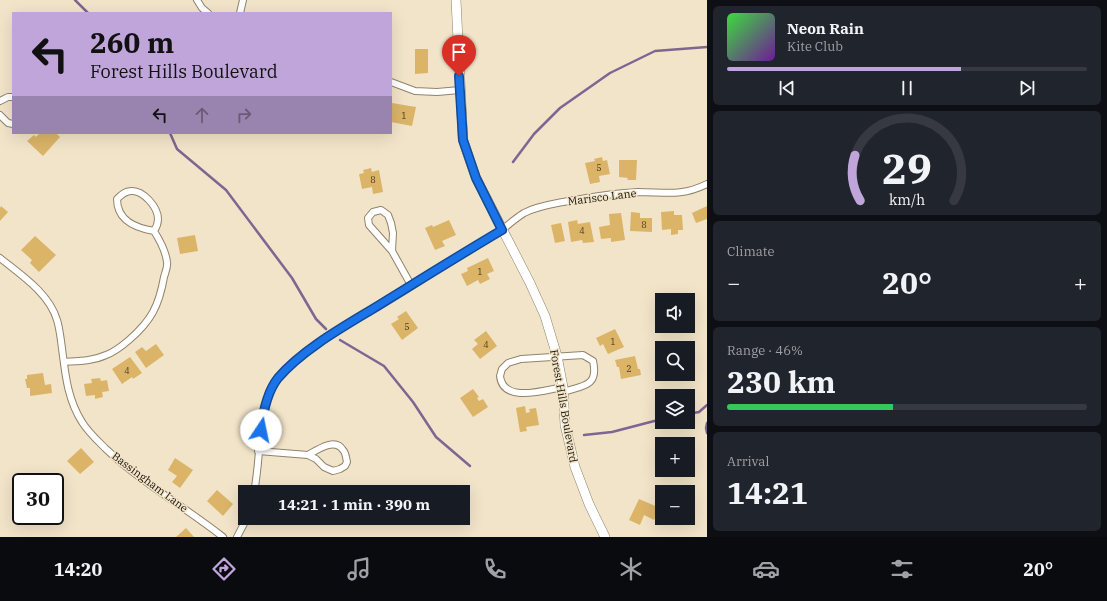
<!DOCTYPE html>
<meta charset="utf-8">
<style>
:root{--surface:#171b24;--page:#20242c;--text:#f1f3f6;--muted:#9ea1a6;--line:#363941;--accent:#c0a5db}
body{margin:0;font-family:"IBM Plex Serif",serif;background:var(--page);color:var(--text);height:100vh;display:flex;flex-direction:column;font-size:15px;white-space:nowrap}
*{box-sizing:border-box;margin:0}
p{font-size:13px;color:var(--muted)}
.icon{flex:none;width:22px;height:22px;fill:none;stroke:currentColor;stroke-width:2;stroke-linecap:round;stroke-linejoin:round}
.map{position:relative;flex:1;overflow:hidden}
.drawer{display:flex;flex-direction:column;gap:6px;padding:6px;background:#0d0f14;width:400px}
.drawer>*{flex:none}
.banner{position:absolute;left:12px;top:12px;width:380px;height:122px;border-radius:0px;box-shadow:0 4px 16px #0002;background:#c0a5db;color:#111;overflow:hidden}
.fabs{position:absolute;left:655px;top:293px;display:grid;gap:8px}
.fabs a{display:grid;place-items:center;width:40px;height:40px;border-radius:0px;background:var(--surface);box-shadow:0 4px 16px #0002;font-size:20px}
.speed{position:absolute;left:12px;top:473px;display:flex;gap:8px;font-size:20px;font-weight:700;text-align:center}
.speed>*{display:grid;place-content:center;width:52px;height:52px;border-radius:50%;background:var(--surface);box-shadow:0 4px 16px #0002;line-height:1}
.speed .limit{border:2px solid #111;border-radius:6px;background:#fff;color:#111}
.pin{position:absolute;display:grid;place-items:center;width:34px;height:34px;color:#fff;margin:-41px -17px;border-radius:50% 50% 50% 0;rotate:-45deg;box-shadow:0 0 4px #0007}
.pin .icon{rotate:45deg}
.me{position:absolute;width:44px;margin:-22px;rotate:11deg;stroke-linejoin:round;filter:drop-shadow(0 0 3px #0008)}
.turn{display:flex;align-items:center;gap:14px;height:84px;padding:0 12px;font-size:18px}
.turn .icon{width:52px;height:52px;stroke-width:2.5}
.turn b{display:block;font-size:28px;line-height:34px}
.lanes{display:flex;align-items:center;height:38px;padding:0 12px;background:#0003;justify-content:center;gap:20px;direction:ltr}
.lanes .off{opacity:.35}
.big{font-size:30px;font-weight:700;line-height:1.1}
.drawer .widget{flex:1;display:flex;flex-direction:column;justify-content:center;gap:6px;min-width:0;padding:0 14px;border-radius:6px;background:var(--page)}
.drawer .dial{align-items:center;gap:0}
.dial svg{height:104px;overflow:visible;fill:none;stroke:var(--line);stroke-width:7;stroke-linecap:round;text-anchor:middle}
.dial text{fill:var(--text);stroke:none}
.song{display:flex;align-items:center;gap:12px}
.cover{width:48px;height:48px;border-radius:6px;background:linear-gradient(135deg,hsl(120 70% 55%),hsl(280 70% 35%))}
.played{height:4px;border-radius:2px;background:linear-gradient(90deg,var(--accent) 65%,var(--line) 65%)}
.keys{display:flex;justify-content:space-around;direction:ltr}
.heat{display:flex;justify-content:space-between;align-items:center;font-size:22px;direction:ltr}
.charge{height:6px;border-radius:3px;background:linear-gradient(90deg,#34c759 46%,var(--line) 0)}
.trip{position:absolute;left:238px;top:485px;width:232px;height:40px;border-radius:0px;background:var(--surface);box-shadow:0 4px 16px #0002;font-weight:700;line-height:40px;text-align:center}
.dock{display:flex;height:64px;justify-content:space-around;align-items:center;background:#090b0e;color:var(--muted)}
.dock .icon{width:28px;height:28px}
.dock .current{color:var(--accent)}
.dock b{font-size:18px;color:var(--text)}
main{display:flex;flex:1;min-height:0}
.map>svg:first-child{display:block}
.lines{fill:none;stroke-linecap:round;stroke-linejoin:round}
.stream{stroke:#7e6592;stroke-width:2.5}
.building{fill:#dbb468}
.minor-casing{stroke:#91836b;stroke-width:8}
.secondary-casing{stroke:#91836b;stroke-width:10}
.minor{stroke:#fff;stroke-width:6}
.secondary{stroke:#fff;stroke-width:9}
.route-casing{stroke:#114b97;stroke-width:10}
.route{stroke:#1a73e8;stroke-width:7}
.labels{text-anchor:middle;stroke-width:3;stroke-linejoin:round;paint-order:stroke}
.number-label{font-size:9px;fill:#493b21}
.street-label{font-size:11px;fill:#181309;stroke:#f2e4c9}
</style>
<main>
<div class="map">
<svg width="707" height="537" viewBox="0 0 707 537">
<rect width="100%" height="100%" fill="#f2e4c9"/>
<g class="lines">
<!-- stream -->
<g class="stream">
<polyline points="75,0 88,13"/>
<polyline points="170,133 177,149 226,190 292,278 316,319 326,329"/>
<polyline points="513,162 534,134 560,108 610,73 655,51 707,47"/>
<polyline points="340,340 384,366 413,402 436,437 470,466"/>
<polyline points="688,414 699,412 707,405"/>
<polyline points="707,423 706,428 707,433"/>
<polyline points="584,435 612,432 662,419"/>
</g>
</g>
<!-- building -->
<g class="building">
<polygon points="415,49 428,49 428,73 415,74"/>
<polygon points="392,103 416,107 412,126 391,122"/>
<polygon points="40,133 56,133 60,137 43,156 27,141 34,135 36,137"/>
<polygon points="602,157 603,161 607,160 610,174 599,176 600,182 590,184 585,163 595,161 594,159"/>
<polygon points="619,160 637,160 636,180 627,180 628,178 619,177"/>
<polygon points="371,168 372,172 379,170 383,192 373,194 372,187 362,189 359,174 364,173 363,170"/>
<polygon points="1,206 8,212 0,221 0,208"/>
<polygon points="707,206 707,219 696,223 692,213"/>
<polygon points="674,211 674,215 682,215 683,230 678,230 678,234 671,235 671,229 662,230 661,212"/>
<polygon points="631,212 640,213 640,218 652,218 652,232 630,231"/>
<polygon points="621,213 625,240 611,242 611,238 601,239 599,227 610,225 609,214"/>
<polygon points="449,220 456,235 442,241 445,246 435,250 425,228 432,225 433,227"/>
<polygon points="577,220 578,224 590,222 594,242 583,243 582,240 571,242 568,222"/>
<polygon points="561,223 565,241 555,243 551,225"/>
<polygon points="195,235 198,251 180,254 177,238"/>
<polygon points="35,236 56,255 39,272 30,263 32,260 21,250"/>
<polygon points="488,258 494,271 487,274 490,279 480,284 478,280 467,286 461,274 468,271 467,268"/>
<polygon points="406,311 418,328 402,340 391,324 399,319 397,317"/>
<polygon points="615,329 624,347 608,354 603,344 600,346 596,338"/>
<polygon points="486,331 497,346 480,359 472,349 478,344 474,340"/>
<polygon points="156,344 164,355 146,368 135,352 142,347 146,351"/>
<polygon points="635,356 638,369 640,369 641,375 621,379 619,367 617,367 615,360"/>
<polygon points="130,357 142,373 133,379 132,377 122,384 112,369"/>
<polygon points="43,373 45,385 51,384 52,393 30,396 30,388 27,388 25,379 27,379 27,375"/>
<polygon points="100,378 101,381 107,380 109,391 102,392 103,397 95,399 95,395 86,396 84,384 92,383 91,379"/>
<polygon points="473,389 479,397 477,398 479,401 483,399 488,407 473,417 460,398"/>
<polygon points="525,406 526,413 530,412 529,409 536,408 539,425 526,427 527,431 520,432 516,408"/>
<polygon points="81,448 94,462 80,474 67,461"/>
<polygon points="175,458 193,470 180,488 172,482 177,476 168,470"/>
<polygon points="217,490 233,504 223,516 207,501"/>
<polygon points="639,499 660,508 654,520 644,515 640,525 629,520"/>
<polygon points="186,528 194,537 176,537"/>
</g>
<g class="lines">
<!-- minor casing -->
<g class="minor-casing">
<g id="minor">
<polyline points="197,0 202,8 208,13"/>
<polyline points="240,13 243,0"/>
<polyline points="391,82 415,91 437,92 460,90"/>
<polyline points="0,101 8,97 13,97"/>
<polyline points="0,115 8,123 13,124"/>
<polyline points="392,251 369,225 368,218 373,212 381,210 388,215 391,223 393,233 392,251 411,285"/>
<path d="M0,258C21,275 49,293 57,320C59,326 60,334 61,341C65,369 66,397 82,422C88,432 98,441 106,449C142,483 185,507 223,537"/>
<path d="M64,362C78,361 93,361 106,355C115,352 122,346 129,340C151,321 159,306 164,277C165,273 168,267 167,262C166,253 159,239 154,231C156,228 158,222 158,219C158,207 143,190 131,191C125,191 121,195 117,199C117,221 136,228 154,231"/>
<path d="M563,387C545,390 503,404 500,376L502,369L508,363L521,359L583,355L593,361C599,387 582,386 563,392"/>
<path d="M258,451L308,455L316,459L324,467L333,471L340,469L345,466L347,462C346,458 346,453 343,450C335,437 317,450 308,455"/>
<path d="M254,492C260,463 258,433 266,405C267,400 268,394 270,390C287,357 355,320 387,300C425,276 463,253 502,230C509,224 516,218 524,213C537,206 553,204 568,201C591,197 615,193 638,192C665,192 681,197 707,184"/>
<polyline points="237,537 247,518"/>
</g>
</g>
<!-- secondary casing -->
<g class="secondary-casing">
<polyline id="secondary" points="456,0 463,140 476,178 530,283 545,316 557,356 563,387 565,425 575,467 589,504 605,537"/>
</g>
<!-- minor -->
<use href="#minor" class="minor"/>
<!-- secondary -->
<use href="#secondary" class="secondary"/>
</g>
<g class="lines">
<!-- route casing -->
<g class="route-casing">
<path id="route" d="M261,430C263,412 267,392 278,378C301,351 341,328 371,310C415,283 458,256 502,230L476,178L463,140L459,76"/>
</g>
<!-- route -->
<use href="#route" class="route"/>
</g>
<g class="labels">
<!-- number labels -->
<g class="number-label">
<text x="404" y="119">1</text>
<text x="599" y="171">5</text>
<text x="373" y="183">8</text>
<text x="644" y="228">8</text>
<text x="582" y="234">4</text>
<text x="480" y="275">1</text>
<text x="407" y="330">5</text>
<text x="613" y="345">1</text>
<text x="486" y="348">4</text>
<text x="629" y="372">2</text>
<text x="127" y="374">4</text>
</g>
<!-- street labels -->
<g class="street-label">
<text transform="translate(602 197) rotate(-7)" y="4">Marisco Lane</text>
<text transform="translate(564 406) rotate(80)" y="4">Forest Hills Boulevard</text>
<text transform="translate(150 482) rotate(37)" y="4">Bassingham Lane</text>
</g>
</g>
</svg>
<div class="fabs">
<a><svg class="icon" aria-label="sound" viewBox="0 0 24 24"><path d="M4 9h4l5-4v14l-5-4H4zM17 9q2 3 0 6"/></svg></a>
<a><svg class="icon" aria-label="search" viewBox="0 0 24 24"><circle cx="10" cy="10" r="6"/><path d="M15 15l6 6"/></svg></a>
<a><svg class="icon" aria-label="layers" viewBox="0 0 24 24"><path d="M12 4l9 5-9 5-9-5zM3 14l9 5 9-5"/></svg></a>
<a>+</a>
<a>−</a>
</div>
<div class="speed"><div class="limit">30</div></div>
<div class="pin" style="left:459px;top:76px;background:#d93025"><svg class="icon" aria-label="arrive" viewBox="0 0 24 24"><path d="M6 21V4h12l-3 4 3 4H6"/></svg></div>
<svg class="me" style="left:261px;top:430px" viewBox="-20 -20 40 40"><circle r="19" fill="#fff"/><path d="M0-13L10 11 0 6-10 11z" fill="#1a73e8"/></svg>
<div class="trip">14:21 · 1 min · 390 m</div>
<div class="banner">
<div class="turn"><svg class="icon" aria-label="left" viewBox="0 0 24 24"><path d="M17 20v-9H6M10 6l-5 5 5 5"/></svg><div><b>260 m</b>Forest Hills Boulevard</div></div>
<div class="lanes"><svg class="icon" aria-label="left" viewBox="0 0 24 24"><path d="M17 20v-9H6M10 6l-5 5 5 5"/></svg><svg class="icon off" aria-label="ahead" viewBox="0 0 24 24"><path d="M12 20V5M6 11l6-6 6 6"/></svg><svg class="icon off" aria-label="right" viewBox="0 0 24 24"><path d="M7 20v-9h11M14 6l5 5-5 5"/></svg></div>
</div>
</div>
<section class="drawer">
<div class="widget">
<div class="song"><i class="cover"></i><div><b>Neon Rain</b><p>Kite Club</p></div></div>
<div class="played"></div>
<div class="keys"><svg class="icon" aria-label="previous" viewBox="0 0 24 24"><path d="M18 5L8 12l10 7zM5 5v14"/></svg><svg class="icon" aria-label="pause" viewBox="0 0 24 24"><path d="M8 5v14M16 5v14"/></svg><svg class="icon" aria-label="next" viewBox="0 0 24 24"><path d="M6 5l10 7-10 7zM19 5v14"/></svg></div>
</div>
<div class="widget dial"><svg viewBox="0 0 100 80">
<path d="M14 69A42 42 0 1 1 86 69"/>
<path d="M14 69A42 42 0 0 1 10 34" stroke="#c0a5db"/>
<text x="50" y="56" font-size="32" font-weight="700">29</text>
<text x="50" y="72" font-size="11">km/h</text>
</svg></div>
<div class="widget"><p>Climate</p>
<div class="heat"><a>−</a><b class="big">20°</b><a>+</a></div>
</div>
<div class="widget"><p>Range · 46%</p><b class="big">230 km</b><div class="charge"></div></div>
<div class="widget"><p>Arrival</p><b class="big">14:21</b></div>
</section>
</main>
<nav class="dock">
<b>14:20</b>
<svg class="icon current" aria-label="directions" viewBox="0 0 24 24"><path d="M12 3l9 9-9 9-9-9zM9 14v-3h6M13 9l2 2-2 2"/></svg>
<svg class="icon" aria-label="music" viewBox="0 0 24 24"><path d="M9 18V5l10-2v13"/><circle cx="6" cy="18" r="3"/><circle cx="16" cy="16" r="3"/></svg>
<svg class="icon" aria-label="phone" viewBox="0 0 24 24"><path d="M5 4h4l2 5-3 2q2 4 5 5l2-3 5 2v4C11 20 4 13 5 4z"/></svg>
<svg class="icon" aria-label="climate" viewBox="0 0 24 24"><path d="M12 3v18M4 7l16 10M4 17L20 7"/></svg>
<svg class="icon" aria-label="car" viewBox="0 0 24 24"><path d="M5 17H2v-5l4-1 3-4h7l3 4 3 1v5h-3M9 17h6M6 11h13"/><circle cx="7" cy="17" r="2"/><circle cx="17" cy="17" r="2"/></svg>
<svg class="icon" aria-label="filters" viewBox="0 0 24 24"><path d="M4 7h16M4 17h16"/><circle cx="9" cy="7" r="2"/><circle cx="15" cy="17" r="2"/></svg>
<b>20°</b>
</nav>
